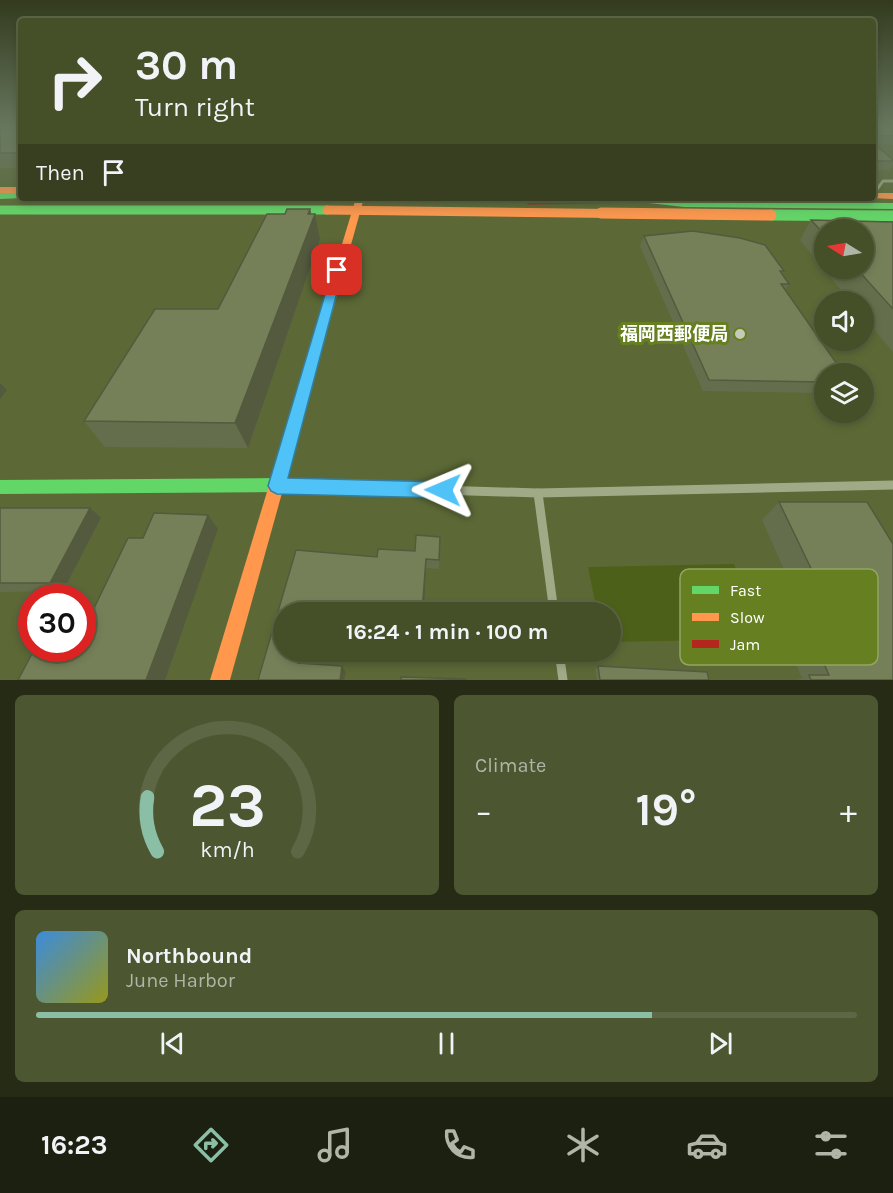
<!DOCTYPE html>
<meta charset="utf-8">
<style>
:root{--surface:#454f28;--page:#4c5630;--text:#f1f3f6;--muted:#b0b5a8;--line:#5d6645;--accent:#8abfa5}
body{margin:0;font-family:Karla,"Noto Sans JP",sans-serif;background:var(--page);color:var(--text);height:100vh;display:flex;flex-direction:column;font-size:22px;white-space:nowrap}
*{box-sizing:border-box;margin:0}
p{font-size:20px;color:var(--muted)}
.icon{flex:none;width:33px;height:33px;fill:none;stroke:currentColor;stroke-width:2;stroke-linecap:round;stroke-linejoin:round}
.map{position:relative;height:680px;overflow:hidden}
.drawer{display:flex;flex-direction:column;gap:15px;padding:15px;background:#262b16;flex:1}
.drawer>*{flex:none}
.banner{position:absolute;left:18px;top:18px;width:858px;height:183px;border-radius:6px;box-shadow:0 3px 9px #0003,0 0 0 2px var(--line);background:#454f28;color:var(--text);overflow:hidden}
.needle{width:39px;rotate:281deg}
.fabs{position:absolute;left:814px;top:219px;display:grid;gap:12px}
.fabs a{display:grid;place-items:center;width:60px;height:60px;border-radius:50%;background:var(--surface);box-shadow:0 3px 9px #0003,0 0 0 2px var(--line);font-size:30px}
.speed{position:absolute;left:18px;top:584px;display:flex;gap:12px;font-size:30px;font-weight:700;text-align:center}
.speed>*{display:grid;place-content:center;width:78px;height:78px;border-radius:50%;background:var(--surface);box-shadow:0 3px 9px #0003,0 0 0 2px var(--line);line-height:1}
.speed .limit{border:9px solid #d22;background:#fff;color:#111}
.pin{position:absolute;display:grid;place-items:center;width:51px;height:51px;color:#fff;margin:-26px;border-radius:12px;box-shadow:0 3px 9px #0006}
.me{position:absolute;width:66px;margin:-33px;rotate:271deg;stroke-linejoin:round;filter:drop-shadow(0 0 4px #0008)}
.turn{display:flex;align-items:center;gap:21px;height:126px;padding:0 18px;font-size:27px}
.turn .icon{width:78px;height:78px;stroke-width:2.5}
.turn b{display:block;font-size:42px;line-height:51px}
.then{display:flex;align-items:center;height:57px;padding:0 18px;background:#0003;gap:12px;font-size:22px}
.big{font-size:45px;font-weight:700;line-height:1.1}
.drawer .tile{flex:1;display:flex;flex-direction:column;justify-content:center;gap:9px;min-width:0;padding:0 21px;border-radius:9px;background:var(--page)}
.drawer .dial{align-items:center;gap:0}
.dial svg{height:156px;overflow:visible;fill:none;stroke:var(--line);stroke-width:7;stroke-linecap:round;text-anchor:middle}
.dial text{fill:var(--text);stroke:none}
.song{display:flex;align-items:center;gap:18px}
.cover{width:72px;height:72px;border-radius:9px;background:linear-gradient(135deg,hsl(210 70% 55%),hsl(60 70% 35%))}
.played{height:6px;border-radius:3px;background:linear-gradient(90deg,var(--accent) 75%,var(--line) 75%)}
.keys{display:flex;justify-content:space-around;direction:ltr}
.heat{display:flex;justify-content:space-between;align-items:center;font-size:33px;direction:ltr}
.drawer .tiles{flex:1;display:grid;gap:15px;grid-template-columns:1fr 1fr}
.tile:last-child{grid-column:span 2}
.trip{position:absolute;left:273px;top:602px;width:348px;height:60px;border-radius:30px;background:var(--surface);box-shadow:0 3px 9px #0003,0 0 0 2px var(--line);font-weight:700;line-height:60px;text-align:center}
.dock{display:flex;height:96px;justify-content:space-around;align-items:center;background:#1c2010;color:var(--muted)}
.dock .icon{width:42px;height:42px}
.dock .active{color:var(--accent)}
.dock b{font-size:27px;color:var(--text)}
.map>svg:first-child{display:block}
.water{fill:#4d6019}
.lines{fill:none;stroke-linecap:round;stroke-linejoin:round}
.lane{stroke:#a1aa87;stroke-width:3}
.street{stroke:#a1aa87;stroke-width:9}
.fast{fill:#63d668;fill-rule:evenodd}
.slow{fill:#ff974d;fill-rule:evenodd}
.fast-bridge-far1{stroke:#63d668;stroke-width:9}
.fast-bridge{stroke:#63d668;stroke-width:11}
.slow-bridge-far1{stroke:#ff974d;stroke-width:9}
.slow-bridge{stroke:#ff974d;stroke-width:11}
.jam-bridge{stroke:#b3261e;stroke-width:9}
.wall{fill:#656e4c;fill-rule:evenodd}
.shaded-wall{fill:#535a3e}
.building{fill:#768058;stroke:#535a3e;stroke-width:1.5}
.route{fill:#4fc3f7;stroke:#337fa1;stroke-width:1.5}
.poi-dot{fill:#c6cab9;stroke:#667f20;stroke-width:2}
.labels{text-anchor:middle;stroke-width:6;stroke-linejoin:round;paint-order:stroke}
.poi-label{font-size:18px;font-weight:bold;fill:#fff;stroke:#667f20;text-anchor:end}
.key{fill:#667f20;stroke:#94a563;stroke-width:1.5}
.key-label{font-size:16px;fill:#fff}
</style>
<div class="map">
<svg width="893" height="680" viewBox="0 0 893 680">
<rect width="100%" height="100%" fill="#5c6936"/>
<!-- water -->
<polygon class="water" points="734,564 764,639 611,642 610,612 597,612 588,567"/>
<g class="lines">
<!-- lane -->
<polyline class="lane" points="873,195 883,181 893,181"/>
<!-- street -->
<g class="street">
<polyline points="277,485 538,493 893,485"/>
<polyline points="538,493 554,612"/>
<polyline points="559,651 563,680"/>
</g>
<!-- fast -->
<g class="fast">
<polygon points="0,193 21,193 21,198 23,198 0,199"/>
<polygon points="627,198 654,198 684,201 893,203 893,209 684,207 631,201"/>
<polygon points="277,478 282,480 285,485 282,490 277,492 0,494 0,480"/>
</g>
<!-- slow -->
<g class="slow">
<rect x="0" y="187" width="21" height="6"/>
<polygon points="873,193 893,193 893,199 871,198 873,198"/>
<polygon points="356,198 364,198 230,680 210,680"/>
</g>
<!-- fast-bridge-far1 -->
<polyline class="fast-bridge-far1" points="0,210 327,210"/>
<!-- fast-bridge -->
<polyline class="fast-bridge" points="771,215 893,216"/>
<!-- slow-bridge-far1 -->
<polyline class="slow-bridge-far1" points="327,210 735,215"/>
<!-- slow-bridge -->
<polyline class="slow-bridge" points="601,213 771,215"/>
<!-- jam-bridge -->
<polyline class="jam-bridge" points="530,200 649,198"/>
</g>
<!-- wall -->
<g class="wall">
<rect x="0" y="125" width="21" height="43"/>
<polygon points="873,125 893,125 893,145 875,144 893,160 893,164 889,170 873,170"/>
<polygon points="310,209 311,214 315,214 320,239 248,448 105,447 84,421 218,309 285,214"/>
<path d="M811,220L893,222V352L864,317V302H851L800,240ZM825,230L864,268H825Z"/>
<polygon points="644,236 784,271 782,274 789,284 785,290 825,374 825,393 703,391 640,246"/>
<polygon points="779,502 893,680 797,680 802,678 791,653 814,641 816,641 762,520"/>
<polygon points="0,508 101,518 63,591 0,592"/>
<polygon points="440,537 439,569 426,568 424,612 284,612 304,664 346,673 344,680 258,680 296,550 377,557 415,551"/>
<polygon points="598,666 709,680 597,680 595,669"/>
</g>
<!-- shaded-wall -->
<g class="shaded-wall">
<polygon points="310,209 313,220 315,214 320,239 248,448 235,423"/>
<polygon points="0,383 7,390 0,399"/>
<polygon points="90,508 101,518 63,591 50,583"/>
<polygon points="208,515 218,529 165,680 146,680"/>
<polygon points="426,559 426,568 424,612 422,612"/>
<polygon points="300,651 307,651 303,670 298,663"/>
<polygon points="342,666 346,673 344,680 340,680"/>
</g>
<!-- building -->
<g class="building">
<rect x="0" y="125" width="21" height="28"/>
<polygon points="873,125 893,125 893,136 873,135"/>
<polygon points="873,143 893,160 893,161 873,161"/>
<polygon points="287,209 310,209 308,214 315,214 235,423 84,421 155,309 218,309 267,214 285,214"/>
<polygon points="811,220 893,222 893,309 856,268 864,268 864,230 825,230 825,235"/>
<polygon points="693,231 740,238 765,245 784,271 780,271 789,284 781,284 844,374 825,374 825,382 709,380 644,236"/>
<polygon points="779,502 867,502 893,544 893,680 811,680 809,675 829,675 814,641 846,641"/>
<polygon points="0,508 90,508 50,583 0,583"/>
<polygon points="154,513 208,515 146,680 18,680 35,648 82,648 82,633 128,538 143,538"/>
<polygon points="416,535 440,537 439,560 426,559 422,612 284,612 284,651 300,651 298,663 342,666 340,680 258,680 296,550 377,557 378,549 415,551"/>
<polygon points="598,666 707,672 709,680 600,680"/>
<polygon points="401,677 466,679 466,680 401,680"/>
</g>
<!-- sky -->
<linearGradient id="sky" x2="0" y2="1"><stop stop-color="#333a1e"/><stop offset="0.57" stop-color="#66765d"/><stop offset="1" stop-color="#66765d" stop-opacity="0"/></linearGradient>
<rect width="893" height="220" fill="url(#sky)"/>
<!-- route -->
<polygon class="route" points="333,268 343,270 288,478 443,482 449,484 452,490 449,496 443,498 277,494 271,491 268,486"/>
<!-- markers -->
<circle class="poi-dot" cx="740" cy="334" r="6"/>
<g class="labels">
<!-- poi labels -->
<g class="poi-label">
<text x="728" y="340">福岡西郵便局</text>
</g>
</g>
<!-- legend -->
<rect x="680" y="569" width="198" height="96" rx="9" class="key"/>
<rect x="692" y="586" width="27" height="8" fill="#63d668"/>
<rect x="692" y="613" width="27" height="8" fill="#ff974d"/>
<rect x="692" y="640" width="27" height="8" fill="#b3261e"/>
<g class="key-label">
<text x="730" y="596">Fast</text>
<text x="730" y="623">Slow</text>
<text x="730" y="650">Jam</text>
</g>
</svg>
<div class="fabs">
<a><svg class="needle" viewBox="-14 -14 28 28"><path d="M0-13l5 13h-10z" fill="#e53935"/><path d="M0 13l5-13h-10z" fill="#b0b5a8"/></svg></a>
<a><svg class="icon" aria-label="sound" viewBox="0 0 24 24"><path d="M4 9h4l5-4v14l-5-4H4zM17 9q2 3 0 6"/></svg></a>
<a><svg class="icon" aria-label="layers" viewBox="0 0 24 24"><path d="M12 4l9 5-9 5-9-5zM3 14l9 5 9-5"/></svg></a>
</div>
<div class="speed"><div class="limit">30</div></div>
<div class="pin" style="left:337px;top:270px;background:#d93025"><svg class="icon" aria-label="arrive" viewBox="0 0 24 24"><path d="M6 21V4h12l-3 4 3 4H6"/></svg></div>
<svg class="me" style="left:443px;top:490px" viewBox="-20 -20 40 40"><path d="M0-17L14 15 0 8-14 15z" fill="#4fc3f7" stroke="#fff" stroke-width="4"/></svg>
<div class="trip">16:24 · 1 min · 100 m</div>
<div class="banner">
<div class="turn"><svg class="icon" aria-label="right" viewBox="0 0 24 24"><path d="M7 20v-9h11M14 6l5 5-5 5"/></svg><div><b>30 m</b>Turn right</div></div>
<div class="then">Then<svg class="icon" aria-label="arrive" viewBox="0 0 24 24"><path d="M6 21V4h12l-3 4 3 4H6"/></svg></div>
</div>
</div>
<section class="drawer">
<div class="tiles">
<div class="tile dial"><svg viewBox="0 0 100 80">
<path d="M14 69A42 42 0 1 1 86 69"/>
<path d="M14 69A42 42 0 0 1 9 41" stroke="#8abfa5"/>
<text x="50" y="56" font-size="32" font-weight="700">23</text>
<text x="50" y="72" font-size="11">km/h</text>
</svg></div>
<div class="tile"><p>Climate</p>
<div class="heat"><a>−</a><b class="big">19°</b><a>+</a></div>
</div>
<div class="tile">
<div class="song"><i class="cover"></i><div><b>Northbound</b><p>June Harbor</p></div></div>
<div class="played"></div>
<div class="keys"><svg class="icon" aria-label="previous" viewBox="0 0 24 24"><path d="M18 5L8 12l10 7zM5 5v14"/></svg><svg class="icon" aria-label="pause" viewBox="0 0 24 24"><path d="M8 5v14M16 5v14"/></svg><svg class="icon" aria-label="next" viewBox="0 0 24 24"><path d="M6 5l10 7-10 7zM19 5v14"/></svg></div>
</div>
</div>
</section>
<nav class="dock">
<b>16:23</b>
<svg class="icon active" aria-label="directions" viewBox="0 0 24 24"><path d="M12 3l9 9-9 9-9-9zM9 14v-3h6M13 9l2 2-2 2"/></svg>
<svg class="icon" aria-label="music" viewBox="0 0 24 24"><path d="M9 18V5l10-2v13"/><circle cx="6" cy="18" r="3"/><circle cx="16" cy="16" r="3"/></svg>
<svg class="icon" aria-label="phone" viewBox="0 0 24 24"><path d="M5 4h4l2 5-3 2q2 4 5 5l2-3 5 2v4C11 20 4 13 5 4z"/></svg>
<svg class="icon" aria-label="climate" viewBox="0 0 24 24"><path d="M12 3v18M4 7l16 10M4 17L20 7"/></svg>
<svg class="icon" aria-label="car" viewBox="0 0 24 24"><path d="M5 17H2v-5l4-1 3-4h7l3 4 3 1v5h-3M9 17h6M6 11h13"/><circle cx="7" cy="17" r="2"/><circle cx="17" cy="17" r="2"/></svg>
<svg class="icon" aria-label="filters" viewBox="0 0 24 24"><path d="M4 7h16M4 17h16"/><circle cx="9" cy="7" r="2"/><circle cx="15" cy="17" r="2"/></svg>
</nav>
